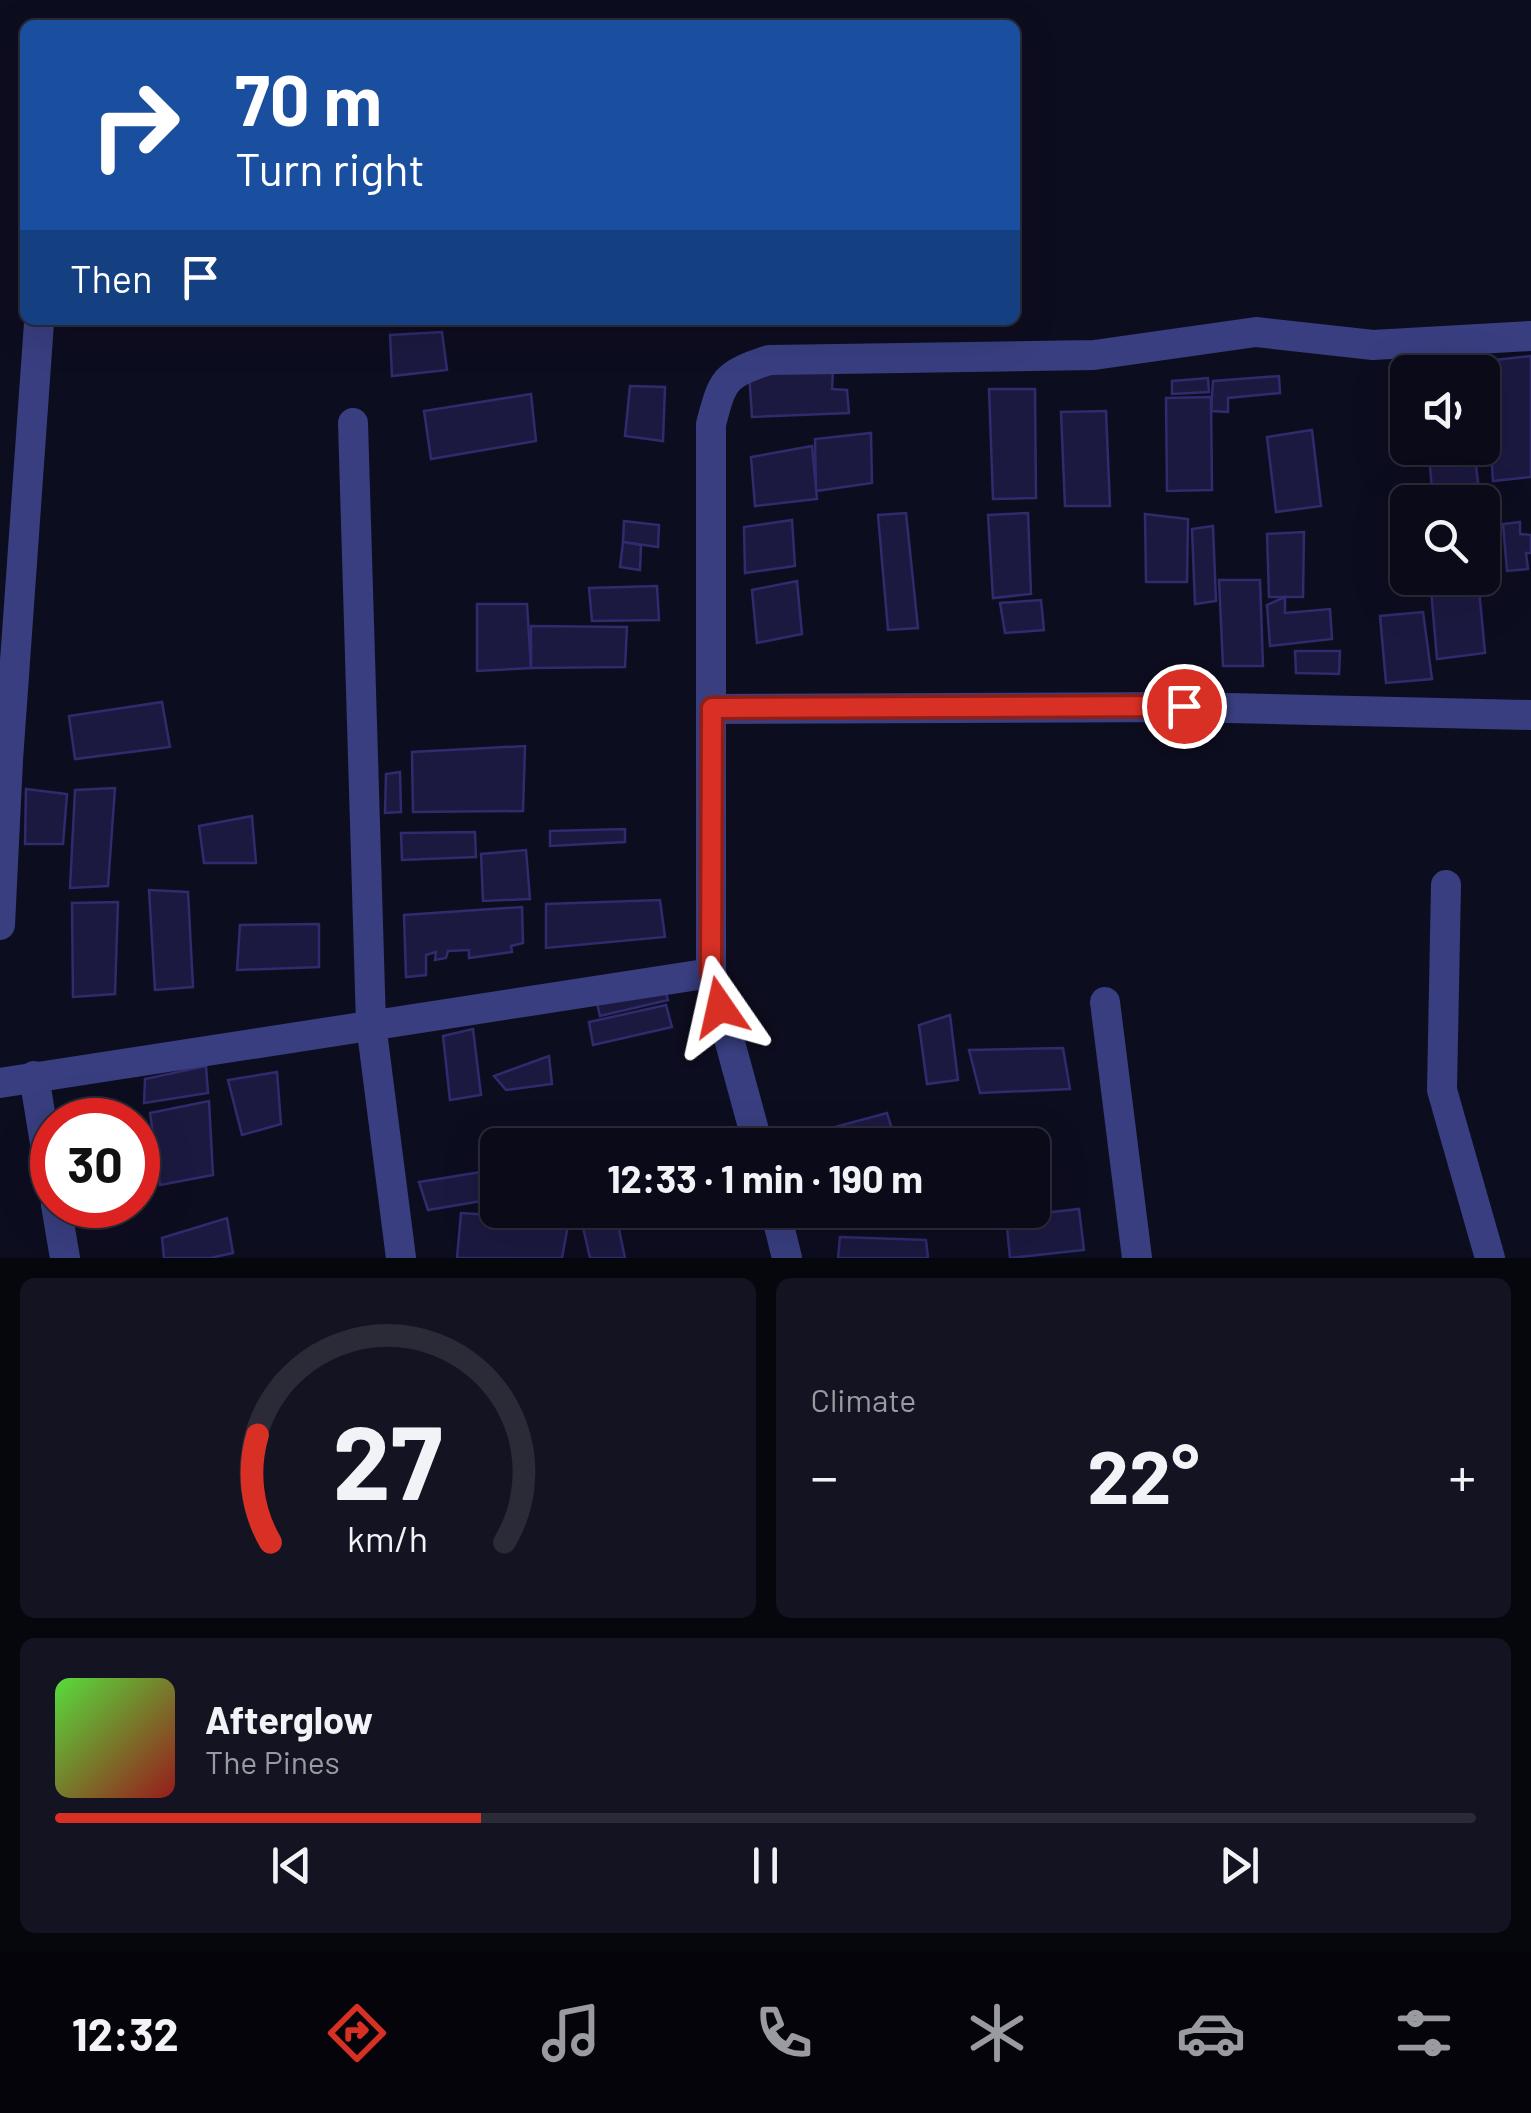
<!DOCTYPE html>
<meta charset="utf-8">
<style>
:root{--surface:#0a0a18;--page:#131321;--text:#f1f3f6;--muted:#999aa2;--line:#2a2b37;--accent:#d93025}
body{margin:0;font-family:Barlow,sans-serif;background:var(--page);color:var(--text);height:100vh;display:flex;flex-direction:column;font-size:38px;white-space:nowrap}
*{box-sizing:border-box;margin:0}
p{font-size:32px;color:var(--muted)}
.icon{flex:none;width:55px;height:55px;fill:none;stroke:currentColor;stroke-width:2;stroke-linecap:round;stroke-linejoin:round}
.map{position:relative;height:1258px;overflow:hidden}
.panel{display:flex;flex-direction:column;gap:20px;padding:20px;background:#06060d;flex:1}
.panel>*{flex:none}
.top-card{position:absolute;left:20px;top:20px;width:1000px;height:305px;border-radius:15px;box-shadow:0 10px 40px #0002,0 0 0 2px var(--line);background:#1a4fa0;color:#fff;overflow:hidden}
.fabs{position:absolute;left:1390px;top:355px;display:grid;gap:20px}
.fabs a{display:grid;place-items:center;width:110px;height:110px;border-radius:15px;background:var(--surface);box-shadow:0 10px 40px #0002,0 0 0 2px var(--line);font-size:50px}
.speed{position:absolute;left:30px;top:1098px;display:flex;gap:20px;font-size:50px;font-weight:700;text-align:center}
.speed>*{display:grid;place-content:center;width:130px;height:130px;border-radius:50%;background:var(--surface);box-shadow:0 10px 40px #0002,0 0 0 2px var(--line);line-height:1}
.speed .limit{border:15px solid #d22;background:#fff;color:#111}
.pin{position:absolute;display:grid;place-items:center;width:85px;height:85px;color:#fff;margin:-42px;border:5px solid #fff;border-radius:50%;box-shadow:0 2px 10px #0007}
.me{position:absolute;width:110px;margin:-55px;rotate:349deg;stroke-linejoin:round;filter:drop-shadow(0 0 8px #0008)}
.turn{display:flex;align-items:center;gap:35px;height:210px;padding:0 50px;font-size:45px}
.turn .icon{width:130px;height:130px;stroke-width:2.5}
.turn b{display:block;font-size:70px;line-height:85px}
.then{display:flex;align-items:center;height:95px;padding:0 50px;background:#0003;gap:20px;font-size:38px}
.big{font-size:75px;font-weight:700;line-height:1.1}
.panel .tile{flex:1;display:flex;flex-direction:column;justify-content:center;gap:15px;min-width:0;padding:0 35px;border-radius:15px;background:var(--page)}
.panel .dial{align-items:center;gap:0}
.dial svg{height:260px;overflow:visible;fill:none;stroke:var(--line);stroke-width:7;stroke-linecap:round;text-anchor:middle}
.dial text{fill:var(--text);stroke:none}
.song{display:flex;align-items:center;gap:30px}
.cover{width:120px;height:120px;border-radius:15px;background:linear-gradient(135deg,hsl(110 70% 55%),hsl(0 70% 35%))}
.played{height:10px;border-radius:5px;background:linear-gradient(90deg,var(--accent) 30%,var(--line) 30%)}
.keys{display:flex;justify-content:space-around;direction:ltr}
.heat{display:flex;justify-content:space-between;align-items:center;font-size:55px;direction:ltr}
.panel .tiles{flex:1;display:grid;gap:20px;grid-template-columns:1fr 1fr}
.tile:last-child{grid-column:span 2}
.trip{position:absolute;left:480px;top:1128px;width:570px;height:100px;border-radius:15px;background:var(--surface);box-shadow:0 10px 40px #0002,0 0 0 2px var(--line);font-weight:700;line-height:100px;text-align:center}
.menu{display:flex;height:160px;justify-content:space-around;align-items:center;background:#04040a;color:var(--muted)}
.menu .icon{width:70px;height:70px}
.menu .active{color:var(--accent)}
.menu b{font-size:45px;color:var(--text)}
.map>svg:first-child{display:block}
.building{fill:#1c1941;stroke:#2f2b6d;stroke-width:2.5}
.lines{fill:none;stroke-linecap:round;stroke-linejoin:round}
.street{stroke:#383e7f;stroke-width:30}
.route-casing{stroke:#8d1f18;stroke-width:25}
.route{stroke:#d93025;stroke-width:18}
</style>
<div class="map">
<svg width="1531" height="1258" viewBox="0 0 1531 1258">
<rect width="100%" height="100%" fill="#0d0d20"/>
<!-- building -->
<g class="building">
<polygon points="442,332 447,370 392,376 390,335"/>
<polygon points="1531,356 1531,477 1493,481 1485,361"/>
<polygon points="833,370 832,389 847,390 849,413 752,417 749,372"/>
<polygon points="1279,376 1280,393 1228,398 1228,412 1211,411 1213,381"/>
<polygon points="1208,378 1209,392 1172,394 1172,381"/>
<polygon points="630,386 665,387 663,441 625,436"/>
<polygon points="989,389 1035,389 1036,498 993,499"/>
<polygon points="531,394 536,441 431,459 424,411"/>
<polygon points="1211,397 1212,490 1167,491 1166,398"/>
<polygon points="1106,411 1110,506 1065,506 1061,412"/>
<polygon points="1312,430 1321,506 1276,512 1267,437"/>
<polygon points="871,433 872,483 816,491 815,439"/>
<polygon points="812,446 817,499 755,506 751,457"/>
<polygon points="1474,449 1480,499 1433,502 1429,454"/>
<polygon points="906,513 918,628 888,630 878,515"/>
<polygon points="1028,513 1031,594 993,598 988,515"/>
<polygon points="1145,514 1188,519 1187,582 1146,582"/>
<polygon points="792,520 795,566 745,573 744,527"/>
<polygon points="624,521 659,525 658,547 623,542"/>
<polygon points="1520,522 1520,534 1531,535 1531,553 1526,553 1528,569 1507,571 1503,524"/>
<polygon points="1213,526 1216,601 1195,604 1192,529"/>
<polygon points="1304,532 1303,597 1269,597 1267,534"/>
<polygon points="623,542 641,545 640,570 620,567"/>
<polygon points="1430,578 1478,578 1485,653 1437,659"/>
<polygon points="1219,580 1260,580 1263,666 1223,666"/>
<polygon points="797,581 802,634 757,643 752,590"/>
<polygon points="657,586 659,620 592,621 589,588"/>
<polygon points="1285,597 1285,613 1330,609 1332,639 1270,646 1267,605"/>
<polygon points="1041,600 1044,630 1005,633 1000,603"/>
<polygon points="477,604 527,604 531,668 477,671"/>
<polygon points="1423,612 1432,679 1386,683 1380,616"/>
<polygon points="531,626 627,627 625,667 531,668"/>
<polygon points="1295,651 1340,651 1339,674 1296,673"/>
<polygon points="162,702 170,747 75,759 69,716"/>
<polygon points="525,746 523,811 413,812 412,752"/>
<polygon points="400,772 401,812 385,813 386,774"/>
<polygon points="115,788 108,886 70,888 75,790"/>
<polygon points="26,789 67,794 63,844 25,844"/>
<polygon points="252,816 256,863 204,863 199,826"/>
<polygon points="625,829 625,842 550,846 550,831"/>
<polygon points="475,832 476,857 402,860 401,833"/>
<polygon points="526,850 530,899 483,901 481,854"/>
<polygon points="149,890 188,892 193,987 155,990"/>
<polygon points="660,900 665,937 546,948 546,904"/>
<polygon points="118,902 115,994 73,997 72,903"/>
<polygon points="522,907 523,943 511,946 512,952 469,958 469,950 448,951 446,958 435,960 436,952 426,955 426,975 406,977 404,915"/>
<polygon points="319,924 319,967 237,970 240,925"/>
<polygon points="662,980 668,1000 600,1016 595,995"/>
<polygon points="666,1005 672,1027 593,1045 589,1022"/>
<polygon points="950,1015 958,1080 927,1084 919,1025"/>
<polygon points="473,1029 481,1095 450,1100 443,1036"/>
<polygon points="1063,1048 1070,1089 980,1093 969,1050"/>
<polygon points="549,1056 552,1084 506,1090 494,1076"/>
<polygon points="206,1066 208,1093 144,1103 145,1079"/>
<polygon points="277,1072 281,1124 242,1135 228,1080"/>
<polygon points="209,1101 213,1175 160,1185 150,1113"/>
<polygon points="887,1113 897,1145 792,1145 790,1139"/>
<polygon points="487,1171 488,1200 428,1210 419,1182"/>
<polygon points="1079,1209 1084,1250 1010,1258 1006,1217"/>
<polygon points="593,1210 615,1210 625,1258 590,1258 580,1214"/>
<polygon points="461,1213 569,1220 562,1258 457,1258"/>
<polygon points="227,1218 233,1253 210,1258 164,1258 162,1238"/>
<polygon points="840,1237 926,1240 928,1258 838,1258"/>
</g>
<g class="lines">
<!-- street -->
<g class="street">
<polyline points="353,423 371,1024 401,1258"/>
<polyline points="712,709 1184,707 1531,715"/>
<polyline points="1446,885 1442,1090 1490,1258"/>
<polyline points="0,925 8,760 39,323"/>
<polyline points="1105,1002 1137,1258"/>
<polyline points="34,1076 52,1186"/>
<polyline points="0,1083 711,973"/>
<path d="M758,1145L711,973V424C723,379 724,375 769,360L1094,355L1256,332L1373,345L1531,336"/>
<polyline points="56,1205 65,1258"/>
<polyline points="775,1210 787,1258"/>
</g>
</g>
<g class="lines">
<!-- route casing -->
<g class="route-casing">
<polyline id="route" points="720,1007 711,972 712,708 1184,706"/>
</g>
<!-- route -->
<use href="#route" class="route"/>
</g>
</svg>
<div class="fabs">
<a><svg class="icon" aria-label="sound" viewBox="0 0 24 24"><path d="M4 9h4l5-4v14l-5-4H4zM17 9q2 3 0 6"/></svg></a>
<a><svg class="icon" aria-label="search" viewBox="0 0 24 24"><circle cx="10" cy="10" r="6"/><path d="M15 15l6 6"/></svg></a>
</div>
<div class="speed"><div class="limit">30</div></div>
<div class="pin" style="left:1184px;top:706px;background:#d93025"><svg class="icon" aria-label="arrive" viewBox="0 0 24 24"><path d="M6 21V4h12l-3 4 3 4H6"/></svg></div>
<svg class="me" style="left:720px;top:1007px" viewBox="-20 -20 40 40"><path d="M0-17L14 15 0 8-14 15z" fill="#d93025" stroke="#fff" stroke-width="4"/></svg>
<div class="trip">12:33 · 1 min · 190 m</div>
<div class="top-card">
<div class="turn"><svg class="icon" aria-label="right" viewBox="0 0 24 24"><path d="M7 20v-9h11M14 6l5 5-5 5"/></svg><div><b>70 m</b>Turn right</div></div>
<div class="then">Then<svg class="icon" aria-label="arrive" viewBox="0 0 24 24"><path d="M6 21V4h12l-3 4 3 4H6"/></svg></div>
</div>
</div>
<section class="panel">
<div class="tiles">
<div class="tile dial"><svg viewBox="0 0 100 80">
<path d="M14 69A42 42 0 1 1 86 69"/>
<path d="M14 69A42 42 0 0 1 10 36" stroke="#d93025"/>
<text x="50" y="56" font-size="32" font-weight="700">27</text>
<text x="50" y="72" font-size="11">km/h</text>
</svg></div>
<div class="tile"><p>Climate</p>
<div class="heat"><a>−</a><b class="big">22°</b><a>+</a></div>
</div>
<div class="tile">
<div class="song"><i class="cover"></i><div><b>Afterglow</b><p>The Pines</p></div></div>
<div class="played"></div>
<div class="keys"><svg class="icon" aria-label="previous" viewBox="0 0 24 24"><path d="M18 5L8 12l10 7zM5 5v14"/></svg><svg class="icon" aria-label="pause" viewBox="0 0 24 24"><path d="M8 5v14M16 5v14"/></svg><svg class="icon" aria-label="next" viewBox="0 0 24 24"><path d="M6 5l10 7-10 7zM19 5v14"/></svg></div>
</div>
</div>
</section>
<nav class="menu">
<b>12:32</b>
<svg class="icon active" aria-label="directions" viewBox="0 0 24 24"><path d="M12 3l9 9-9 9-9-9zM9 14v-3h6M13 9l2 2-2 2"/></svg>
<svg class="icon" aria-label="music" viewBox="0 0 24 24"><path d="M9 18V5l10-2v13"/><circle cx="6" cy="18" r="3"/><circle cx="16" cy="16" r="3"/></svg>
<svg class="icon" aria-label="phone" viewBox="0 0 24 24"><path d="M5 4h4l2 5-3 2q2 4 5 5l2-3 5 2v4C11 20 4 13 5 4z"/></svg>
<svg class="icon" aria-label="climate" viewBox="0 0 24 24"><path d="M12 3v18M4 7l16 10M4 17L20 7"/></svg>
<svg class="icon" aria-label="car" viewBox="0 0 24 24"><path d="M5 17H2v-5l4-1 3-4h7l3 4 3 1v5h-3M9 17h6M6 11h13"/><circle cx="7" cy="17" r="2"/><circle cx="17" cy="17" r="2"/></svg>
<svg class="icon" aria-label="filters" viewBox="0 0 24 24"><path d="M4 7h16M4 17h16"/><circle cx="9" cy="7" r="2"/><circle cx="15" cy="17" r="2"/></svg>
</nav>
